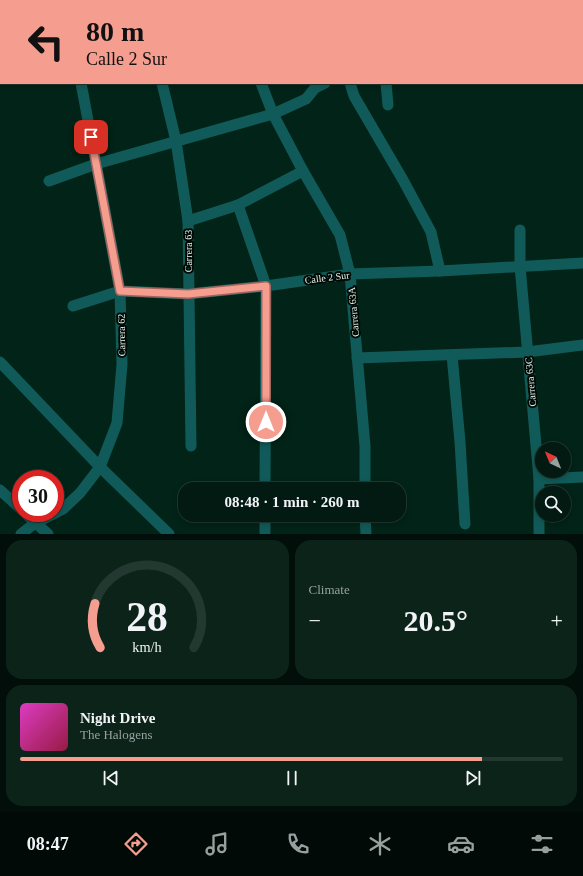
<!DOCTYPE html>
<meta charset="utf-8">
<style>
:root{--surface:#021a11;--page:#0c231a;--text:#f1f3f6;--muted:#96a19f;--line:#233831;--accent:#f59d8f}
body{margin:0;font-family:"Times New Roman",serif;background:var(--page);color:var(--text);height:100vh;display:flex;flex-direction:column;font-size:15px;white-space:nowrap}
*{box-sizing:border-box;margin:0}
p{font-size:13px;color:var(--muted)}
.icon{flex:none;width:22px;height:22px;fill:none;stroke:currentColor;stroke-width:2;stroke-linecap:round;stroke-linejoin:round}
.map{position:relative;height:534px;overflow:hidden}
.drawer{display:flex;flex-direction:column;gap:6px;padding:6px;background:#010e09;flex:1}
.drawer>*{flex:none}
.top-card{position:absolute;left:0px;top:0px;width:583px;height:84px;box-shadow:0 2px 6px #0003,0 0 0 1px var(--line);background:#f59d8f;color:#111;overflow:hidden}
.needle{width:26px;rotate:317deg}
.buttons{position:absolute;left:535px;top:442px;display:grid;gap:8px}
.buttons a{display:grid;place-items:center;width:36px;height:36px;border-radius:50%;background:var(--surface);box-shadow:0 2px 6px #0003,0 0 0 1px var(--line);font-size:20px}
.speed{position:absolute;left:12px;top:470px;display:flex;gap:8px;font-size:20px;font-weight:700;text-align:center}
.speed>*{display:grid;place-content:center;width:52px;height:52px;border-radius:50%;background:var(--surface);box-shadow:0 2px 6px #0003,0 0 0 1px var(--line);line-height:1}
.speed .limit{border:6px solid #d22;background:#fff;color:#111}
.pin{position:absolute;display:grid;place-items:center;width:34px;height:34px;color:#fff;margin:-17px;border-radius:8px;box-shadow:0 2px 6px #0006}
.me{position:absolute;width:44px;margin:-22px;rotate:0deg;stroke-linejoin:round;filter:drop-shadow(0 0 3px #0008)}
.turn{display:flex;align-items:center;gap:14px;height:84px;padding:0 20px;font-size:18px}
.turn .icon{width:52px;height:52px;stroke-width:2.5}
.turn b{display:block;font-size:28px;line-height:34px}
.big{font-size:30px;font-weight:700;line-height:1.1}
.drawer .widget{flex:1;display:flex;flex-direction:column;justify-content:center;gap:6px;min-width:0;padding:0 14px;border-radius:16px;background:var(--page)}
.drawer .dial{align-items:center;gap:0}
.dial svg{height:104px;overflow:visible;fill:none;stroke:var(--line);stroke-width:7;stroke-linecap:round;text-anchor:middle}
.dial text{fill:var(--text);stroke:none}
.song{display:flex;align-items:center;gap:12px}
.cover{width:48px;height:48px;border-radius:6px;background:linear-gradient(135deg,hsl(310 70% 55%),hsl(340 70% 35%))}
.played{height:4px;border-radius:2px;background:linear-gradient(90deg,var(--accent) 85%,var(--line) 85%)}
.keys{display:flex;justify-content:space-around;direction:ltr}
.heat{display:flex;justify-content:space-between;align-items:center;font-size:22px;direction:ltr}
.drawer .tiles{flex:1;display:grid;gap:6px;grid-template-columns:1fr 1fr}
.widget:last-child{grid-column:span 2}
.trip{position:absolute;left:178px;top:482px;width:228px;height:40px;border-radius:16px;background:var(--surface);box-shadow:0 2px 6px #0003,0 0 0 1px var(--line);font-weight:700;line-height:40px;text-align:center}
.tabs{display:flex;height:64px;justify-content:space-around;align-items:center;background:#010a07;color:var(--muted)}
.tabs .icon{width:28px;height:28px}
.tabs .on{color:var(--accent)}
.tabs b{font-size:18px;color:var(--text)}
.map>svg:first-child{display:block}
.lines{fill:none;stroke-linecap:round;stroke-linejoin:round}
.street{stroke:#105b59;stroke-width:11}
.route-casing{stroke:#9f665d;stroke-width:10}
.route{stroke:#f59d8f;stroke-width:7}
.labels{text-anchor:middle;stroke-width:4;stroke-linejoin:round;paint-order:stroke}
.street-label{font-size:10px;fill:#e4f6ed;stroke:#010905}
</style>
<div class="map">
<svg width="583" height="534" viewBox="0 0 583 534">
<rect width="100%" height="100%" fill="#022317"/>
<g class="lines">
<!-- street -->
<g class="street">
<polyline points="65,0 65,1"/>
<polyline points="142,0 142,1"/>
<polyline points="229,0 229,1"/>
<polyline points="312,0 313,1"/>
<polyline points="461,0 462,1"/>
<polyline points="574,0 575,1"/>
<polyline points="92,1 97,0"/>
<polyline points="359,1 361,0"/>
<polyline points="513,1 515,0"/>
<polyline points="582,11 583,13"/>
<polyline points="0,25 1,24"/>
<polyline points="582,34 583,33"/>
<polyline points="162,83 176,141 188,221 191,446"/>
<polyline points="261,83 273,114 303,171 340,235 350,274 365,446 365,489"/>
<polyline points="350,83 354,96 403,180 431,232 440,271"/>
<polyline points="386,83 388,105"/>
<polyline points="49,181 96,164 273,114 306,99 315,88 325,83"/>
<polyline points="238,205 266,286 265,489"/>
<polyline points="188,221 238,205 303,171"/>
<polyline points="520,230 520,266 539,479 539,534"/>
<polyline points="73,306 120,291 188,294 266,286 350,274 440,271 583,263"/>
<polyline points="452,355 460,442 465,524"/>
<polyline points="357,358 527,352 583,345"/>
<polyline points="0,362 100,467 169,534"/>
<polyline points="539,479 583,477"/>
<polyline points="0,490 21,509"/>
<polyline points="25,513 48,534"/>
<polyline points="55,513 63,509 80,493 100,467 117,423 122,364 120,291 81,83"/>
<polyline points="365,515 366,534"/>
<polyline points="21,534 35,523 55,513"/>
<polyline points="265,534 265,515"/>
</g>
</g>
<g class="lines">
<!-- route casing -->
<g class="route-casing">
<polyline id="route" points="91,137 120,291 188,294 266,286 266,422"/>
</g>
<!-- route -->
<use href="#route" class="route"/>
</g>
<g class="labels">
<!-- street labels -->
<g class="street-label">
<text transform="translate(188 251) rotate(-90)" y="4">Carrera 63</text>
<text transform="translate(327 277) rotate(-7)" y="4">Calle 2 Sur</text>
<text transform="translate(353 312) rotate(-95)" y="4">Carrera 63A</text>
<text transform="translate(121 335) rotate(-91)" y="4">Carrera 62</text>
<text transform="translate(530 382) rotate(-95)" y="4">Carrera 63C</text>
</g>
</g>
</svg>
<div class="buttons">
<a><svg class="needle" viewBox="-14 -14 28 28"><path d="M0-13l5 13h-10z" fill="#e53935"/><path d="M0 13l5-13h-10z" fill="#96a19f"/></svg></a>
<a><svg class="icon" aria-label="search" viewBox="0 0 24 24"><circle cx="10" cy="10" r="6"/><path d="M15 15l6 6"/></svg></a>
</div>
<div class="speed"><div class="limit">30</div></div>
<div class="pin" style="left:91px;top:137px;background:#d93025"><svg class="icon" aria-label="arrive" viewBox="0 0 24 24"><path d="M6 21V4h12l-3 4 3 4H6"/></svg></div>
<svg class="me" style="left:266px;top:422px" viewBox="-20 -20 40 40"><circle r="17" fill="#f59d8f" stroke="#fff" stroke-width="3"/><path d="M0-11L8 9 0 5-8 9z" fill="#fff"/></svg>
<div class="trip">08:48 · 1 min · 260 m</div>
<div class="top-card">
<div class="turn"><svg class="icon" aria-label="left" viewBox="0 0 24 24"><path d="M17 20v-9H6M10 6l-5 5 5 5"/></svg><div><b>80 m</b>Calle 2 Sur</div></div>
</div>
</div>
<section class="drawer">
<div class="tiles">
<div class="widget dial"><svg viewBox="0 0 100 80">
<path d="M14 69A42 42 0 1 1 86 69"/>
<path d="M14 69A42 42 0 0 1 10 35" stroke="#f59d8f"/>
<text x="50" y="56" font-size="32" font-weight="700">28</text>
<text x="50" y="72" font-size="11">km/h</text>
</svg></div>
<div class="widget"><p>Climate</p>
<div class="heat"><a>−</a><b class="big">20.5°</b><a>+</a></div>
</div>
<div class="widget">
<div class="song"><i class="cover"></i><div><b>Night Drive</b><p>The Halogens</p></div></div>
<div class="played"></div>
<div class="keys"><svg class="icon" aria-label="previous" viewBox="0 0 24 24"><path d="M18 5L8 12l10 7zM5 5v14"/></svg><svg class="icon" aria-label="pause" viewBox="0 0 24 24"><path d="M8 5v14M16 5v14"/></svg><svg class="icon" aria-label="next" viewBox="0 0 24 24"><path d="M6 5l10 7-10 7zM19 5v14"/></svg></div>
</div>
</div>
</section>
<nav class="tabs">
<b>08:47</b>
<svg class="icon on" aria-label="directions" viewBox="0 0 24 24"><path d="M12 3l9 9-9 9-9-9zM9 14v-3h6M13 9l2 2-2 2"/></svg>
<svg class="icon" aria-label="music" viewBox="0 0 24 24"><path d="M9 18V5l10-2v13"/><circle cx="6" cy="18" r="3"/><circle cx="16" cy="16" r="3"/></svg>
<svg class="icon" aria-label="phone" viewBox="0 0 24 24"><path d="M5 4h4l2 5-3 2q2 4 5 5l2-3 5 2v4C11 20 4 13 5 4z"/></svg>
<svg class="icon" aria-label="climate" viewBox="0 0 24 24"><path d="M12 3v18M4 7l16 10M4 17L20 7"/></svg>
<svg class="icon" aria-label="car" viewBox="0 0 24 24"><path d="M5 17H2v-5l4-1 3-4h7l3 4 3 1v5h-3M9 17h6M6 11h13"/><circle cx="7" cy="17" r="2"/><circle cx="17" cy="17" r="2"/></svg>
<svg class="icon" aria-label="filters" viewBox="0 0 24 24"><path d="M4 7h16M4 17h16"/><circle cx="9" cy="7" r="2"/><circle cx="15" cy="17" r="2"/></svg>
</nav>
